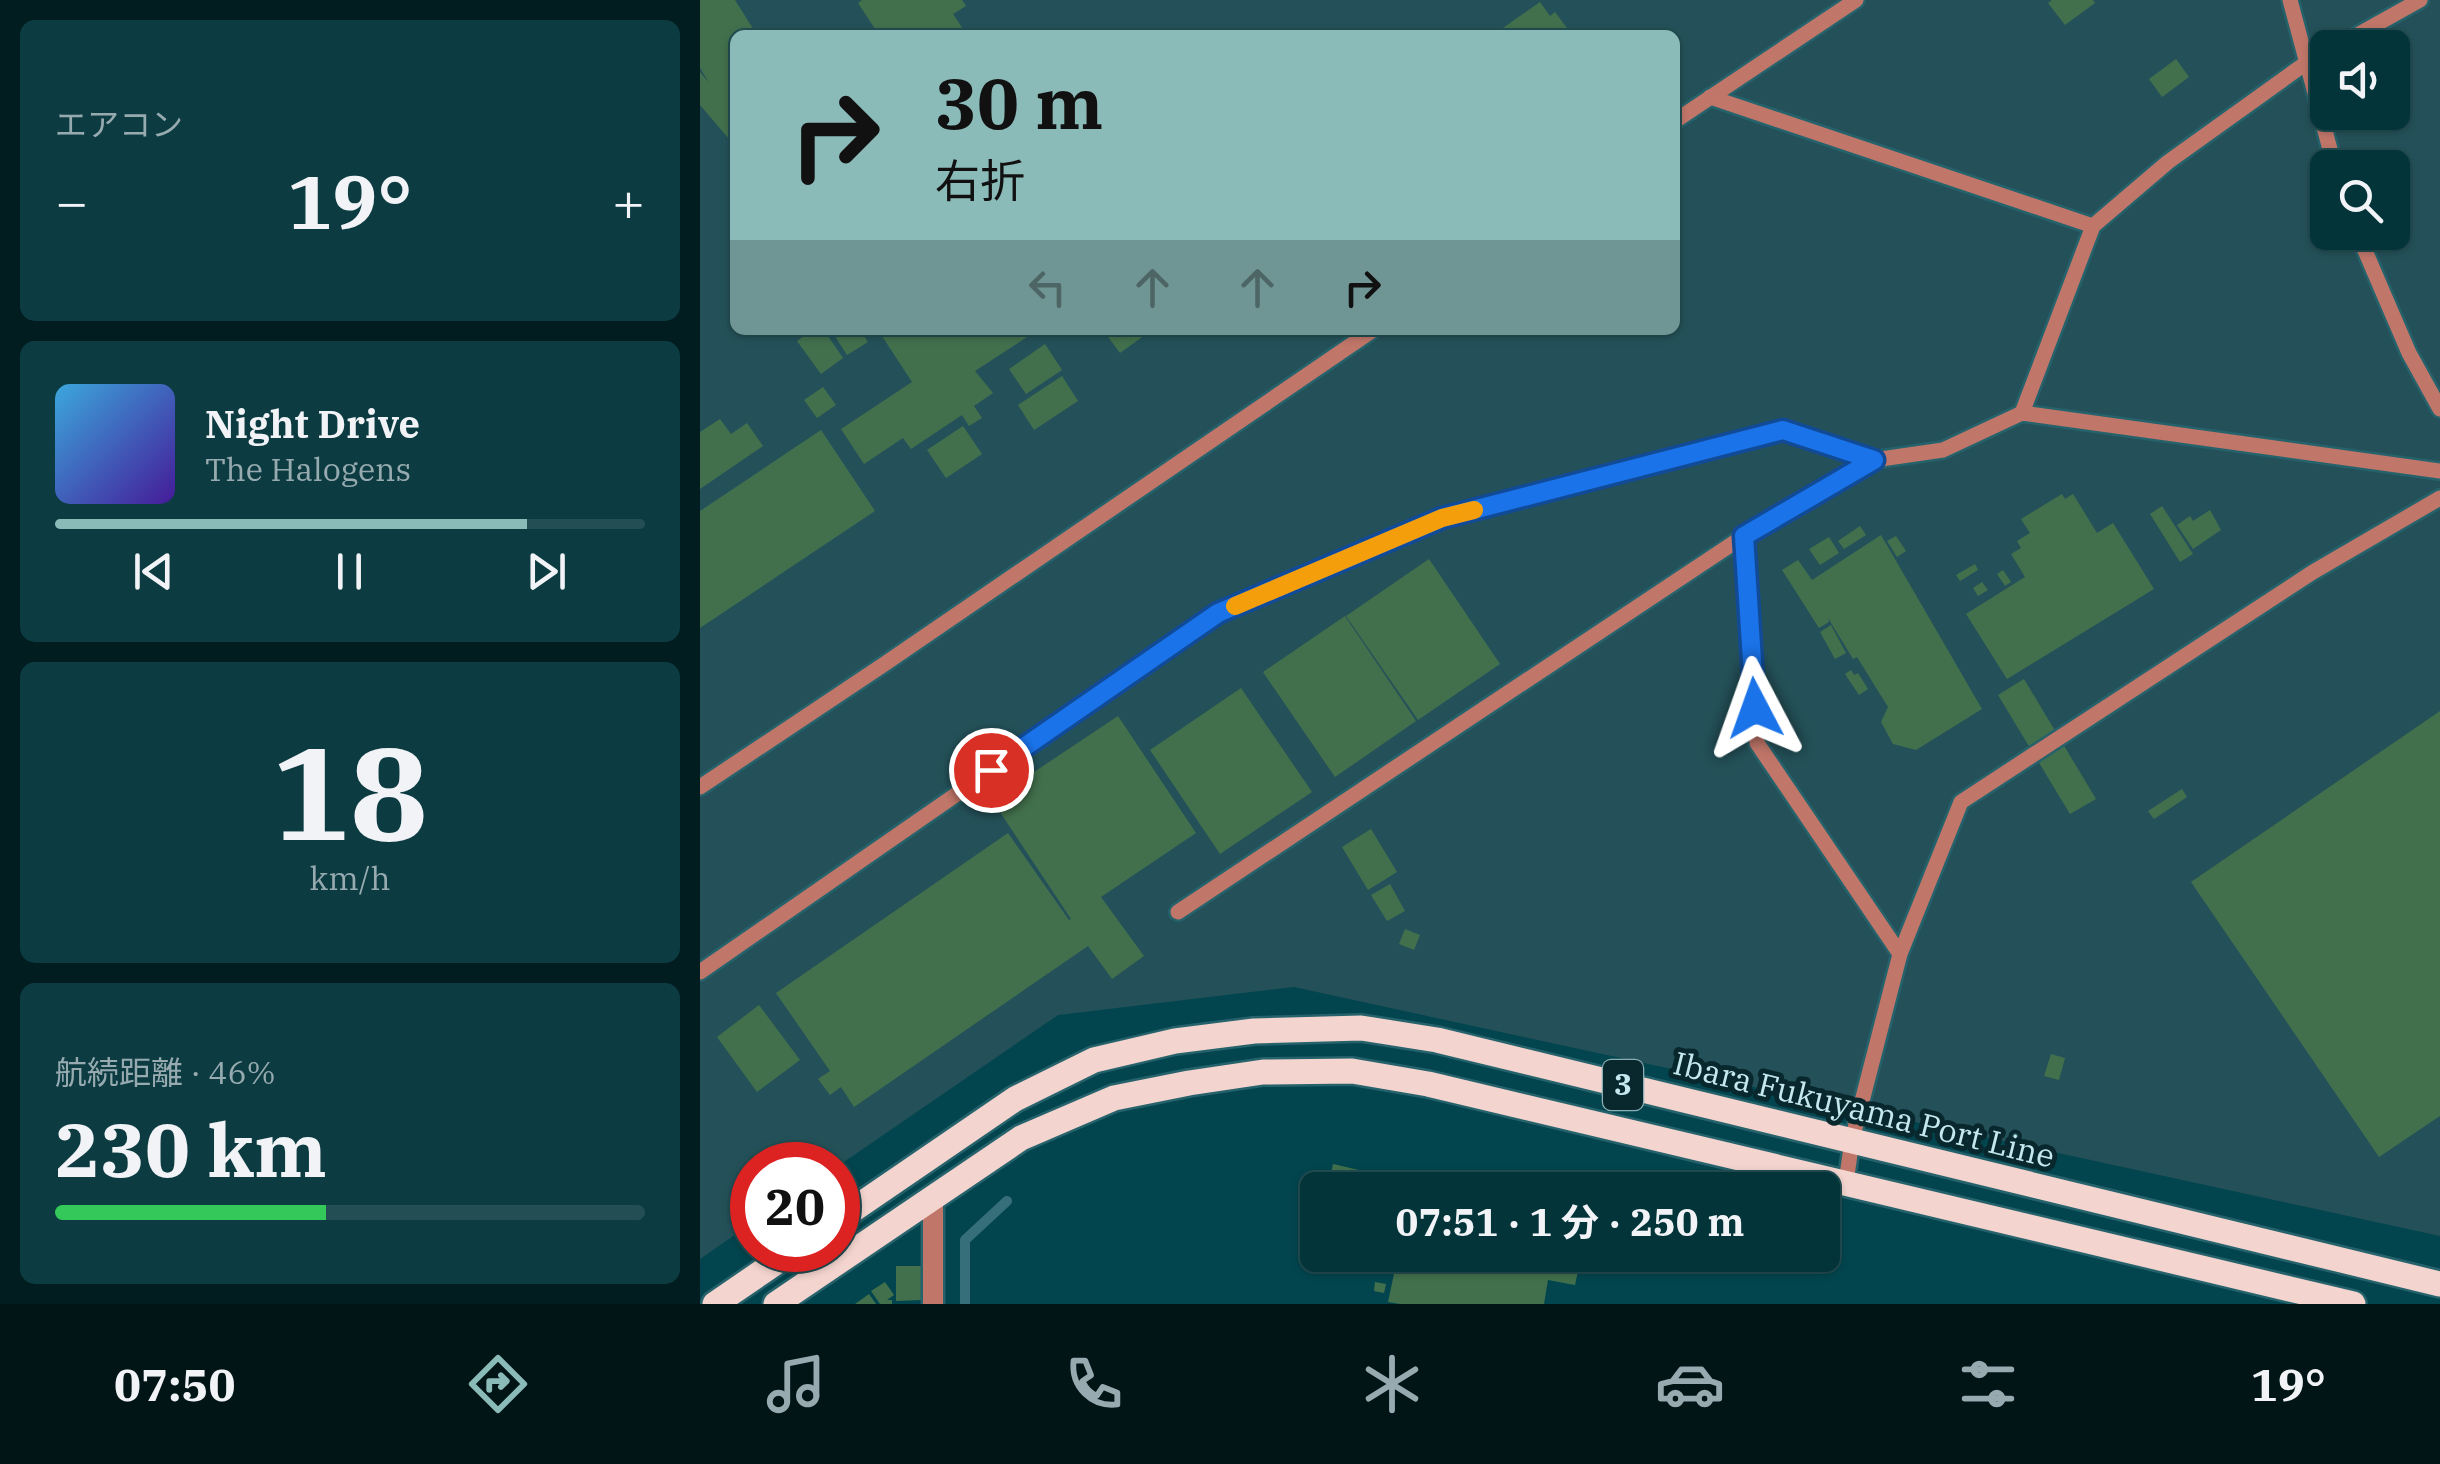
<!DOCTYPE html>
<html lang="ja">
<meta charset="utf-8">
<style>
:root{--surface:#02343a;--page:#0c3c42;--text:#f1f3f6;--muted:#96aaaf;--line:#234f54;--accent:#8bbbb9}
body{margin:0;font-family:"IBM Plex Serif","Noto Sans JP",serif;background:var(--page);color:var(--text);height:100vh;display:flex;flex-direction:column;font-size:38px;white-space:nowrap}
*{box-sizing:border-box;margin:0}
p{font-size:32px;color:var(--muted)}
.icon{flex:none;width:55px;height:55px;fill:none;stroke:currentColor;stroke-width:2;stroke-linecap:round;stroke-linejoin:round}
.map{position:relative;flex:1;overflow:hidden}
.drawer{display:flex;flex-direction:column;gap:20px;padding:20px;background:#011d20;width:700px}
.drawer>*{flex:none}
.top-card{position:absolute;left:30px;top:30px;width:950px;height:305px;border-radius:15px;box-shadow:0 2px 8px #0004,0 0 0 2px var(--line);background:#8bbbb9;color:#111;overflow:hidden}
.controls{position:absolute;left:1610px;top:30px;display:grid;gap:20px}
.controls a{display:grid;place-items:center;width:100px;height:100px;border-radius:15px;background:var(--surface);box-shadow:0 2px 8px #0004,0 0 0 2px var(--line);font-size:50px}
.speed{position:absolute;left:30px;top:1142px;display:flex;gap:20px;font-size:50px;font-weight:700;text-align:center}
.speed>*{display:grid;place-content:center;width:130px;height:130px;border-radius:50%;background:var(--surface);box-shadow:0 2px 8px #0004,0 0 0 2px var(--line);line-height:1}
.speed .limit{border:15px solid #d22;background:#fff;color:#111}
.pin{position:absolute;display:grid;place-items:center;width:85px;height:85px;color:#fff;margin:-42px;border:5px solid #fff;border-radius:50%;box-shadow:0 2px 10px #0007}
.me{position:absolute;width:110px;margin:-55px;rotate:356deg;stroke-linejoin:round;filter:drop-shadow(0 0 8px #0008)}
.turn{display:flex;align-items:center;gap:35px;height:210px;padding:0 40px;font-size:45px}
.turn .icon{width:130px;height:130px;stroke-width:2.5}
.turn b{display:block;font-size:70px;line-height:85px}
.lanes{display:flex;align-items:center;height:95px;padding:0 40px;background:#0003;justify-content:center;gap:50px;direction:ltr}
.lanes .off{opacity:.35}
.big{font-size:75px;font-weight:700;line-height:1.1}
.drawer .tile{flex:1;display:flex;flex-direction:column;justify-content:center;gap:15px;min-width:0;padding:0 35px;border-radius:15px;background:var(--page)}
.drawer .dial{align-items:center;gap:0}
.dial b{font-size:130px;line-height:1}
.song{display:flex;align-items:center;gap:30px}
.cover{width:120px;height:120px;border-radius:15px;background:linear-gradient(135deg,hsl(200 70% 55%),hsl(260 70% 35%))}
.played{height:10px;border-radius:5px;background:linear-gradient(90deg,var(--accent) 80%,var(--line) 80%)}
.keys{display:flex;justify-content:space-around;direction:ltr}
.heat{display:flex;justify-content:space-between;align-items:center;font-size:55px;direction:ltr}
.charge{height:15px;border-radius:8px;background:linear-gradient(90deg,#34c759 46%,var(--line) 0)}
.trip{position:absolute;left:600px;top:1172px;width:540px;height:100px;border-radius:15px;background:var(--surface);box-shadow:0 2px 8px #0004,0 0 0 2px var(--line);font-weight:700;line-height:100px;text-align:center}
.tabs{display:flex;height:160px;justify-content:space-around;align-items:center;background:#011517;color:var(--muted)}
.tabs .icon{width:70px;height:70px}
.tabs .current{color:var(--accent)}
.tabs b{font-size:45px;color:var(--text)}
main{display:flex;flex:1;min-height:0}
.map>svg:first-child{display:block}
.built{fill:#245159;fill-rule:evenodd}
.lines{fill:none;stroke-linecap:round;stroke-linejoin:round}
.stream{stroke:#366f79;stroke-width:10}
.building{fill:#42704d}
.lane-casing{stroke:#26626b;stroke-width:20}
.street-casing{stroke:#26626b;stroke-width:25}
.primary-casing{stroke:#26626b;stroke-width:30}
.lane{stroke:#c07669;stroke-width:15}
.street{stroke:#c07669;stroke-width:20}
.primary{stroke:#f3d4ce;stroke-width:25}
.route-casing{stroke:#114b97;stroke-width:25}
.route{stroke:#1a73e8;stroke-width:18}
.slow{stroke:#f59e0b;stroke-width:18}
.labels{text-anchor:middle;stroke-width:10;stroke-linejoin:round;paint-order:stroke}
.shield{fill:#08282e;stroke:#8caeb5;stroke-width:2.5}
.shield-label{font-size:30px;font-weight:bold;fill:#c5e8ef}
.street-label{font-size:32px;fill:#c5e8ef;stroke:#08282e}
</style>
<main>
<section class="drawer">
<div class="tile"><p>エアコン</p>
<div class="heat"><a>−</a><b class="big">19°</b><a>+</a></div>
</div>
<div class="tile">
<div class="song"><i class="cover"></i><div><b>Night Drive</b><p>The Halogens</p></div></div>
<div class="played"></div>
<div class="keys"><svg class="icon" aria-label="previous" viewBox="0 0 24 24"><path d="M18 5L8 12l10 7zM5 5v14"/></svg><svg class="icon" aria-label="pause" viewBox="0 0 24 24"><path d="M8 5v14M16 5v14"/></svg><svg class="icon" aria-label="next" viewBox="0 0 24 24"><path d="M6 5l10 7-10 7zM19 5v14"/></svg></div>
</div>
<div class="tile dial"><b>18</b><p>km/h</p></div>
<div class="tile"><p>航続距離 · 46%</p><b class="big">230 km</b><div class="charge"></div></div>
</section>
<div class="map">
<svg width="1740" height="1304" viewBox="0 0 1740 1304">
<rect width="100%" height="100%" fill="#03454e"/>
<!-- built -->
<path class="built" d="M0,0H1740V1236L594,987L358,1015L138,1166L52,1165V1223L0,1259ZM35,35H975V330H35ZM1628,48H1692V112H1628ZM1628,168H1692V232H1628Z"/>
<g class="lines">
<!-- stream -->
<polyline class="stream" points="265,1304 265,1240 307,1201"/>
</g>
<!-- building -->
<g class="building">
<polygon points="0,0 35,0 57,35 35,35 35,146 0,105 0,72 9,83 0,68"/>
<polygon points="162,0 262,0 266,6 253,14 267,35 228,35 226,31 220,35 179,35 158,3"/>
<polygon points="1352,0 1393,0 1395,3 1365,25 1348,3"/>
<polygon points="840,2 850,16 855,12 867,28 857,35 793,35"/>
<polygon points="1476,59 1489,77 1462,97 1449,79"/>
<polygon points="112,330 124,330 143,358 121,374 97,341"/>
<polygon points="131,330 160,330 168,342 147,355"/>
<polygon points="178,330 246,330 250,336 259,330 338,330 275,371 293,393 274,406 282,418 269,426 262,415 211,449 203,438 164,464 141,429 212,382"/>
<polygon points="403,330 452,330 420,353"/>
<polygon points="345,344 362,370 326,394 309,369"/>
<polygon points="362,376 378,401 334,430 318,405"/>
<polygon points="123,387 136,405 117,418 104,400"/>
<polygon points="20,419 31,434 47,423 63,446 0,489 0,432"/>
<polygon points="263,426 282,454 246,478 227,450"/>
<polygon points="121,430 175,511 0,628 0,511"/>
<polygon points="1362,494 1365,499 1373,494 1397,533 1413,523 1454,589 1307,679 1266,614 1325,577 1311,554 1321,548 1317,541 1330,533 1321,519"/>
<polygon points="1462,506 1493,554 1480,562 1450,514"/>
<polygon points="1510,510 1521,530 1493,549 1477,525 1490,516 1493,521"/>
<polygon points="1160,526 1166,535 1144,549 1138,541"/>
<polygon points="1181,535 1282,709 1216,750 1193,744 1181,722 1188,707 1157,657 1153,659 1128,618 1129,622 1119,628 1082,570 1098,560 1112,580"/>
<polygon points="1196,536 1206,551 1197,557 1187,541"/>
<polygon points="1129,537 1139,553 1120,565 1109,549"/>
<polygon points="729,559 800,664 718,720 646,616"/>
<polygon points="1275,564 1278,570 1260,581 1256,575"/>
<polygon points="1303,570 1311,582 1305,586 1297,574"/>
<polygon points="1282,582 1288,590 1278,596 1273,588"/>
<polygon points="645,616 716,721 635,777 563,672"/>
<polygon points="1131,625 1146,653 1135,659 1120,632"/>
<polygon points="1151,670 1154,675 1158,673 1168,689 1159,695 1145,674"/>
<polygon points="1324,679 1396,799 1370,814 1298,695"/>
<polygon points="541,688 612,792 520,854 450,750"/>
<polygon points="1740,711 1740,1116 1679,1157 1491,882"/>
<polygon points="418,716 496,833 401,897 444,956 412,979 388,946 154,1107 141,1087 130,1095 118,1079 130,1071 76,993 308,833 369,920 371,919 292,800"/>
<polygon points="1482,789 1487,797 1454,819 1448,811"/>
<polygon points="671,829 697,872 668,890 642,847"/>
<polygon points="690,884 705,911 687,921 671,895"/>
<polygon points="705,929 720,935 714,950 699,944"/>
<polygon points="59,1005 100,1060 57,1092 17,1037"/>
<polygon points="1351,1054 1365,1058 1359,1080 1344,1076"/>
<polygon points="633,1164 659,1170 655,1190 627,1190"/>
<polygon points="713,1183 737,1188 737,1190 712,1190"/>
<polygon points="616,1242 618,1255 640,1255 639,1263 609,1257 613,1255"/>
<polygon points="698,1255 853,1255 880,1262 875,1285 848,1280 844,1304 700,1304 688,1302"/>
<polygon points="196,1266 221,1266 221,1300 196,1301"/>
<polygon points="185,1282 194,1295 187,1300 192,1300 192,1304 180,1304 171,1291"/>
<polygon points="675,1282 686,1284 684,1293 674,1291"/>
<polygon points="169,1294 176,1304 155,1304"/>
</g>
<g class="lines">
<!-- lane casing -->
<g class="lane-casing">
<g id="lane">
<polyline points="1590,0 1635,168"/>
<polyline points="1634,48 1720,0"/>
<polyline points="1010,97 1393,226"/>
<polyline points="975,121 1156,0"/>
<polyline points="1657,232 1709,353 1740,409"/>
<polyline points="1322,413 1393,226 1468,162 1606,63 1628,51"/>
<polyline points="1044,536 1057,743 1200,954"/>
<polyline points="0,787 183,665 673,330"/>
<polyline points="478,912 1044,536 1174,460 1243,450 1322,413 1740,471"/>
<polyline points="0,972 518,613 742,518 1083,430 1174,460"/>
<polyline points="1146,1183 1152,1140 1200,954 1261,802 1613,572 1740,498"/>
</g>
</g>
<!-- street casing -->
<g class="street-casing">
<polyline id="street" points="233,1304 233,1198"/>
</g>
<!-- primary casing -->
<g class="primary-casing">
<g id="primary">
<polyline points="138,1220 315,1099 394,1060 475,1041 554,1031 661,1028 737,1040 1740,1284"/>
<polyline points="15,1304 94,1250"/>
<polyline points="76,1304 321,1138 414,1098 489,1083 563,1072 652,1071 728,1084 1653,1304"/>
</g>
</g>
<!-- lane -->
<use href="#lane" class="lane"/>
<!-- street -->
<use href="#street" class="street"/>
<!-- primary -->
<use href="#primary" class="primary"/>
</g>
<g class="lines">
<!-- route casing -->
<g class="route-casing">
<polyline id="route" points="291,770 518,613 742,518 1083,430 1174,460 1044,536 1055,708"/>
</g>
<!-- route -->
<use href="#route" class="route"/>
<!-- slow -->
<polyline class="slow" points="535,606 742,518 774,510"/>
</g>
<g class="labels">
<!-- shield labels -->
<rect class="shield" x="903" y="1060" width="40" height="50" rx="8"/>
<g class="shield-label">
<text x="923" y="1095">3</text>
</g>
<!-- street labels -->
<g class="street-label">
<text transform="translate(1164 1110) rotate(14)" y="11">Ibara Fukuyama Port Line</text>
</g>
</g>
</svg>
<div class="controls">
<a><svg class="icon" aria-label="sound" viewBox="0 0 24 24"><path d="M4 9h4l5-4v14l-5-4H4zM17 9q2 3 0 6"/></svg></a>
<a><svg class="icon" aria-label="search" viewBox="0 0 24 24"><circle cx="10" cy="10" r="6"/><path d="M15 15l6 6"/></svg></a>
</div>
<div class="speed"><div class="limit">20</div></div>
<div class="pin" style="left:291px;top:770px;background:#d93025"><svg class="icon" aria-label="arrive" viewBox="0 0 24 24"><path d="M6 21V4h12l-3 4 3 4H6"/></svg></div>
<svg class="me" style="left:1055px;top:708px" viewBox="-20 -20 40 40"><path d="M0-17L14 15 0 8-14 15z" fill="#1a73e8" stroke="#fff" stroke-width="4"/></svg>
<div class="trip">07:51 · 1 分 · 250 m</div>
<div class="top-card">
<div class="turn"><svg class="icon" aria-label="right" viewBox="0 0 24 24"><path d="M7 20v-9h11M14 6l5 5-5 5"/></svg><div><b>30 m</b>右折</div></div>
<div class="lanes"><svg class="icon off" aria-label="left" viewBox="0 0 24 24"><path d="M17 20v-9H6M10 6l-5 5 5 5"/></svg><svg class="icon off" aria-label="ahead" viewBox="0 0 24 24"><path d="M12 20V5M6 11l6-6 6 6"/></svg><svg class="icon off" aria-label="ahead" viewBox="0 0 24 24"><path d="M12 20V5M6 11l6-6 6 6"/></svg><svg class="icon" aria-label="right" viewBox="0 0 24 24"><path d="M7 20v-9h11M14 6l5 5-5 5"/></svg></div>
</div>
</div>
</main>
<nav class="tabs">
<b>07:50</b>
<svg class="icon current" aria-label="directions" viewBox="0 0 24 24"><path d="M12 3l9 9-9 9-9-9zM9 14v-3h6M13 9l2 2-2 2"/></svg>
<svg class="icon" aria-label="music" viewBox="0 0 24 24"><path d="M9 18V5l10-2v13"/><circle cx="6" cy="18" r="3"/><circle cx="16" cy="16" r="3"/></svg>
<svg class="icon" aria-label="phone" viewBox="0 0 24 24"><path d="M5 4h4l2 5-3 2q2 4 5 5l2-3 5 2v4C11 20 4 13 5 4z"/></svg>
<svg class="icon" aria-label="climate" viewBox="0 0 24 24"><path d="M12 3v18M4 7l16 10M4 17L20 7"/></svg>
<svg class="icon" aria-label="car" viewBox="0 0 24 24"><path d="M5 17H2v-5l4-1 3-4h7l3 4 3 1v5h-3M9 17h6M6 11h13"/><circle cx="7" cy="17" r="2"/><circle cx="17" cy="17" r="2"/></svg>
<svg class="icon" aria-label="filters" viewBox="0 0 24 24"><path d="M4 7h16M4 17h16"/><circle cx="9" cy="7" r="2"/><circle cx="15" cy="17" r="2"/></svg>
<b>19°</b>
</nav>
